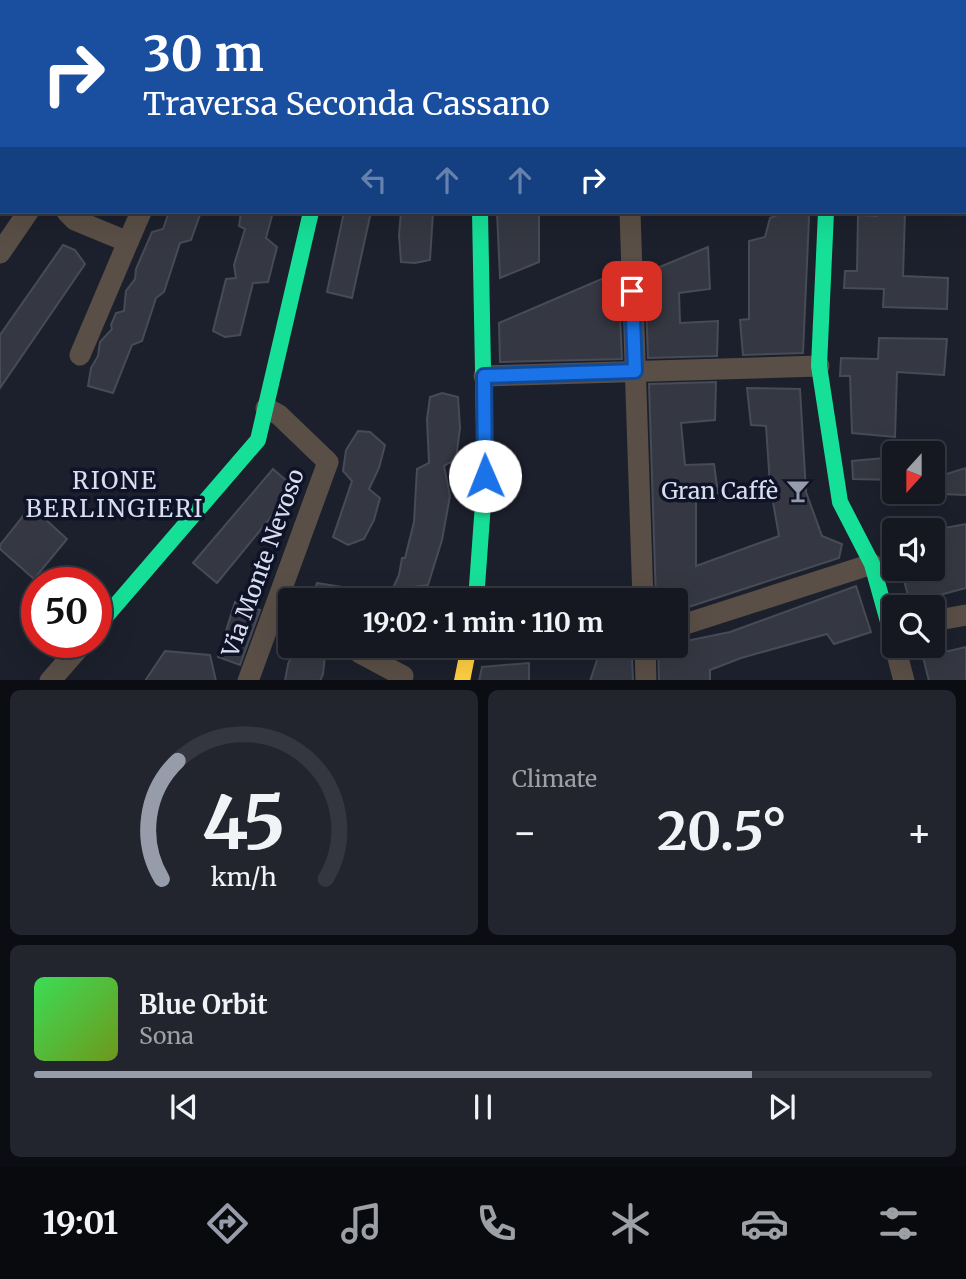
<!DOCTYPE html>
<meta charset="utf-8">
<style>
:root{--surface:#151821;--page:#22252e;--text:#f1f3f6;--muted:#9da0a5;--line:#34373f;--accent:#979caa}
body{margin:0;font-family:Merriweather,serif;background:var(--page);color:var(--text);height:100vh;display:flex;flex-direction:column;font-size:26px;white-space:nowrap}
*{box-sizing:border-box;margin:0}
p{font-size:23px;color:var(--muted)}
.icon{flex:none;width:38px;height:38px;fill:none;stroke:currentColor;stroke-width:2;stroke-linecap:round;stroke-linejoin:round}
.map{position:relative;height:680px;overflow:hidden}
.panel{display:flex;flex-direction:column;gap:10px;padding:10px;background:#0c0d12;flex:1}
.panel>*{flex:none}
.guide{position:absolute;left:0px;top:0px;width:966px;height:214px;box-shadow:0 7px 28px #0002,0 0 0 2px var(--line);background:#1a4fa0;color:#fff;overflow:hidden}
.needle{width:46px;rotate:201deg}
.tools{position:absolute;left:882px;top:441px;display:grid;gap:14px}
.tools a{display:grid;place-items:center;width:63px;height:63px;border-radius:7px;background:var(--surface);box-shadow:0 7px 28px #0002,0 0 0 2px var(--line);font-size:35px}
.speed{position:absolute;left:21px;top:567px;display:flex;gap:14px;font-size:35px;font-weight:700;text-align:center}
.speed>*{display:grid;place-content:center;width:91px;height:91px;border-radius:50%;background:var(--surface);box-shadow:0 7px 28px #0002,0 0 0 2px var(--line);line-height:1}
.speed .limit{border:10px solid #d22;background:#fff;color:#111}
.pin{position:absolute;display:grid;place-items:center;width:60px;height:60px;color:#fff;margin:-30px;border-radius:14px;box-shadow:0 4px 10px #0006}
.me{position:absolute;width:77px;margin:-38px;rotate:359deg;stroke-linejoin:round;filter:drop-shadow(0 0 5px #0008)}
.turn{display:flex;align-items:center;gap:24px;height:147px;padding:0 28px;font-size:32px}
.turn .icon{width:91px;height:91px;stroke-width:2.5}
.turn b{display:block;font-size:49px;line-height:60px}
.lanes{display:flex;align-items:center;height:66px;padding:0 28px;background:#0003;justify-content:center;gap:35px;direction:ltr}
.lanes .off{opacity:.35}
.big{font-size:52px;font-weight:700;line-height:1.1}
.panel .tile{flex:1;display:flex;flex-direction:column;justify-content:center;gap:10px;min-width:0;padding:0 24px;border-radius:10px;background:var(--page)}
.panel .dial{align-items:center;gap:0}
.dial svg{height:182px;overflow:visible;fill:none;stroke:var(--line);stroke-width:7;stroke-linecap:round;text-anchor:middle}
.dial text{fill:var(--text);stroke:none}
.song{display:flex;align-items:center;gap:21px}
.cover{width:84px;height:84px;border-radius:10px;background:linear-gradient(135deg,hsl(130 70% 55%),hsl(80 70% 35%))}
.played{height:7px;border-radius:4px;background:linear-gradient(90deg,var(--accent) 80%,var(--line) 80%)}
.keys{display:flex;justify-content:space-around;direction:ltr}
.heat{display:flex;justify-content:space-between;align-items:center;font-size:38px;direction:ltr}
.panel .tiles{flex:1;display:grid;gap:10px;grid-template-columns:1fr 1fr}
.tile:last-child{grid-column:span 2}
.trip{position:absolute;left:278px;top:588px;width:410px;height:70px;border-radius:7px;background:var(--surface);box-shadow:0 7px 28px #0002,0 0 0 2px var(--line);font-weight:700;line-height:70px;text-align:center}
.menu{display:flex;height:112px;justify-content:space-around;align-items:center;background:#080a0d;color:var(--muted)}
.menu .icon{width:49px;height:49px}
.menu .active{color:var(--accent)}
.menu b{font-size:32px;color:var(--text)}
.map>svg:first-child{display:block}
.building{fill:#353842;stroke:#474b56;stroke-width:2}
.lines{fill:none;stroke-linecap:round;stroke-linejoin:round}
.street{stroke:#5a4f46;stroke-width:21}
.fast{stroke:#16e098;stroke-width:16}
.slow{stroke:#ffcf43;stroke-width:16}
.route-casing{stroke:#114b97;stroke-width:18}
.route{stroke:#1a73e8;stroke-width:12}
.labels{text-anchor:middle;stroke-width:7;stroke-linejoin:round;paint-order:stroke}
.poi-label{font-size:23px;fill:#d9dfee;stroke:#0e1328;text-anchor:end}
.street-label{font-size:23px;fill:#d9dfee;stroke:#0e1328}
.neighbourhood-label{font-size:24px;letter-spacing:2px;fill:#d9dfee;stroke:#0e1328}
</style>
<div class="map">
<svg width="966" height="681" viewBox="0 0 966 681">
<rect width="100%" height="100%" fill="#1c202c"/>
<!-- building -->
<g class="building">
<polygon points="169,212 201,212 191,240 180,243 164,292 156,298 142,341 132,345 113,393 88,386 91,368 98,356 100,342 112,329 111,325 116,313 124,311 126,291 135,279 136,269 152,232 163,229"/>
<polygon points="241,212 273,212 266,238 277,247 268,282 253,283 240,335 225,337 213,331 226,279 236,278 234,265 245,229 239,226"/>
<polygon points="344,212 371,212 352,298 327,292"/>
<polygon points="401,212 433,212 430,260 415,263 401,262 399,235"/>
<polygon points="497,212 539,212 539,262 500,278"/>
<polygon points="785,212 807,212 809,218 803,353 743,355 740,320 749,319 749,241 765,237 770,218"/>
<polygon points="877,212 905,212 903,276 948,278 947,309 883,307 884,289 844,288 845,271 857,271 858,215 877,216"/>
<polygon points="63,245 75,250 85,264 0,388 0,335"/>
<polygon points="708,247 710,289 679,293 680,323 718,321 717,356 648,358 645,273"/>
<polygon points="618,272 622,359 500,362 499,323"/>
<polygon points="879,338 947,339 944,375 897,372 895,437 852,433 850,376 840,376 841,358 878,359"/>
<polygon points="716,382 715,420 681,423 685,465 714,464 718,493 696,496 696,566 779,536 770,485 766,426 751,425 747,388 800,389 806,492 822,536 842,544 839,558 676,611 676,600 656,600 649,384"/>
<polygon points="442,393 458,397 460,428 456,459 444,466 450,496 442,540 428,585 412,587 417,600 392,600 392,590 399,575 402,558 405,558 414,522 417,469 429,463 427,419 430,397"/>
<polygon points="358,431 370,432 385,445 379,468 369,489 380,498 374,520 364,539 348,545 333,537 352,481 343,471 346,450"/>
<polygon points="894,457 894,480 853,479 852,461"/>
<polygon points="966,468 966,495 941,494 943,475"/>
<polygon points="273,469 295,488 217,583 193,563"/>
<polygon points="31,506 67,539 34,579 0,549 0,545"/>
<polygon points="966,524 966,588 910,603 901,569 933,569 933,530"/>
<polygon points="317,583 368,591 368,600 311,600"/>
<polygon points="856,586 871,632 834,644 827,634 741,658 710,670 710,681 659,681 658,646 676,646 676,643 730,632"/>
<polygon points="235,602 260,610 240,665 218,657"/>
<polygon points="297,646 326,646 323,674 320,681 285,681 288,664"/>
<polygon points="966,647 966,681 929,681 923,657"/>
<polygon points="165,651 210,655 216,681 145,681"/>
<polygon points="598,657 632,659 633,681 590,681"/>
<polygon points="529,663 529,681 479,681 482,667"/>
</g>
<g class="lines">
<!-- street -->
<g class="street">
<polyline points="268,0 269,2"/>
<polyline points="141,2 142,0"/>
<polyline points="369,2 372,0"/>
<polyline points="828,2 828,0"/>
<polyline points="0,128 2,131"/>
<polyline points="67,212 75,220 128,242 80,355"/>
<polyline points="630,212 643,600"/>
<polyline points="128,242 141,212"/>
<polyline points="0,253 28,212"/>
<polyline points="484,376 819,366"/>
<polyline points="933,621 966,615"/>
<polyline points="676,627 872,564"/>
<polyline points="645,646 646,681"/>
<polyline points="895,646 904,681"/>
<polyline points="360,653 403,676 402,681"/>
<polyline points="50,681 84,642"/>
<polyline points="248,681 328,462 279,415 266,408"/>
</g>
<!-- fast -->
<g class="fast">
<polyline points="826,212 819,366 840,502 872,564 894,643"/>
<polyline points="476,600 485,476 480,212"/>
<polyline points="96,628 258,440 311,212"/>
</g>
<!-- slow -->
<g class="slow">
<polyline points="473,0 473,2"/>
<polyline points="462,681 469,646"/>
</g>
</g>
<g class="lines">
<!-- route casing -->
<g class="route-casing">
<polyline id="route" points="485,476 484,376 635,371 632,291"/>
</g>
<!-- route -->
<use href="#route" class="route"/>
</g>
<!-- icons -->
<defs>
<g id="bar-bare" transform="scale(1.89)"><path d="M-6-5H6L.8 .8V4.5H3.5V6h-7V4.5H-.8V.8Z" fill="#979caa" stroke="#0e1328" stroke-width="2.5" paint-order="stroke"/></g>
</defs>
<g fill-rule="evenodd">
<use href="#bar-bare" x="798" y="491"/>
</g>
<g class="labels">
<!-- poi labels -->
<g class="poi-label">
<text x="778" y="499">Gran Caffè</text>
</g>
<!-- street labels -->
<g class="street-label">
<text transform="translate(263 563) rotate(-70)" y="8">Via Monte Nevoso</text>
</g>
<!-- neighbourhood labels -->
<g class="neighbourhood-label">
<text x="115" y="489">RIONE<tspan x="115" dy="28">BERLINGIERI</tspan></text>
</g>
</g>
</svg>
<div class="tools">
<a><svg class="needle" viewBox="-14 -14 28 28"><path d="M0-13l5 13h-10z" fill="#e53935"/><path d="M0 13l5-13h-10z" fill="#9da0a5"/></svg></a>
<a><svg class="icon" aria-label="sound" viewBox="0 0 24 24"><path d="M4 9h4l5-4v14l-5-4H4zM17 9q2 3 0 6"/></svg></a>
<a><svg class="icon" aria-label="search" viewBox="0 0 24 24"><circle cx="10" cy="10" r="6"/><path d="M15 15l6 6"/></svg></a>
</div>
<div class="speed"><div class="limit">50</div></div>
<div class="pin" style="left:632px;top:291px;background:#d93025"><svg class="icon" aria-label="arrive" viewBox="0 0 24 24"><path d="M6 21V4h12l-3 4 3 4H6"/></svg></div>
<svg class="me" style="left:485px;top:476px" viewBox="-20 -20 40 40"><circle r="19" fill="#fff"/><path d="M0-13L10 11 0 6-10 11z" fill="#1a73e8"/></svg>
<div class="trip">19:02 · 1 min · 110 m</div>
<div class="guide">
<div class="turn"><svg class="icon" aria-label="right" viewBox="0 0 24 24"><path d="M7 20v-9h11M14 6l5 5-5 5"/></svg><div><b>30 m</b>Traversa Seconda Cassano</div></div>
<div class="lanes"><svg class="icon off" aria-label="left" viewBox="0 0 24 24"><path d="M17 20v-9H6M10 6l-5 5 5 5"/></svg><svg class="icon off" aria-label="ahead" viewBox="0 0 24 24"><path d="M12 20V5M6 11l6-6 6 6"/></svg><svg class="icon off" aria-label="ahead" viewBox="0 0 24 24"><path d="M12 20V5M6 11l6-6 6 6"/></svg><svg class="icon" aria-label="right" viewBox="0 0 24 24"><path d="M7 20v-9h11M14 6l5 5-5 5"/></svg></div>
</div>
</div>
<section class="panel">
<div class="tiles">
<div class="tile dial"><svg viewBox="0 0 100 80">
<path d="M14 69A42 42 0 1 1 86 69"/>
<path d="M14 69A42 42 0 0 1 21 17" stroke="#979caa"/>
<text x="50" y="56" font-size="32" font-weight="700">45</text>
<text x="50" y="72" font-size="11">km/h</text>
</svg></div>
<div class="tile"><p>Climate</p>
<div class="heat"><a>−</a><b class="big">20.5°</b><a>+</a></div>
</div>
<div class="tile">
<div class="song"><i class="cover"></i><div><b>Blue Orbit</b><p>Sona</p></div></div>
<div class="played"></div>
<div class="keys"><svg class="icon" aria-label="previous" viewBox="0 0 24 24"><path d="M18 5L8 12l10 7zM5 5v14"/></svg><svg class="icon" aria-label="pause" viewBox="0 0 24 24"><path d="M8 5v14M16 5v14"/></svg><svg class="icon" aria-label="next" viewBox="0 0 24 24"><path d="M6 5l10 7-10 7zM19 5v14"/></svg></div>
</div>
</div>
</section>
<nav class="menu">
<b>19:01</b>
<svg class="icon active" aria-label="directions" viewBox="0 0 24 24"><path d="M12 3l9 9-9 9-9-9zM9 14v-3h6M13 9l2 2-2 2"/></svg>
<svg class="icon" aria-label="music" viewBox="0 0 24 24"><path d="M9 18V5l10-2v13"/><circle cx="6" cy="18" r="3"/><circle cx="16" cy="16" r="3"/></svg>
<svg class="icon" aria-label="phone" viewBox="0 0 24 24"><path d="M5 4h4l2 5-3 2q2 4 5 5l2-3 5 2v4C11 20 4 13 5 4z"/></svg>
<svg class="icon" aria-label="climate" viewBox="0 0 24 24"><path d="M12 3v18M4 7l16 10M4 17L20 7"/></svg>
<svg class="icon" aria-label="car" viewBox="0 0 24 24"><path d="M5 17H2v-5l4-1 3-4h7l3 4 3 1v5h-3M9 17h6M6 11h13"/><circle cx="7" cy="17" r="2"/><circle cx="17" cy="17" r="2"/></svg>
<svg class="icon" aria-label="filters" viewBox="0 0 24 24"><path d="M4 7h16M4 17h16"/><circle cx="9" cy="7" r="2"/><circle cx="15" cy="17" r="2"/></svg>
</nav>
